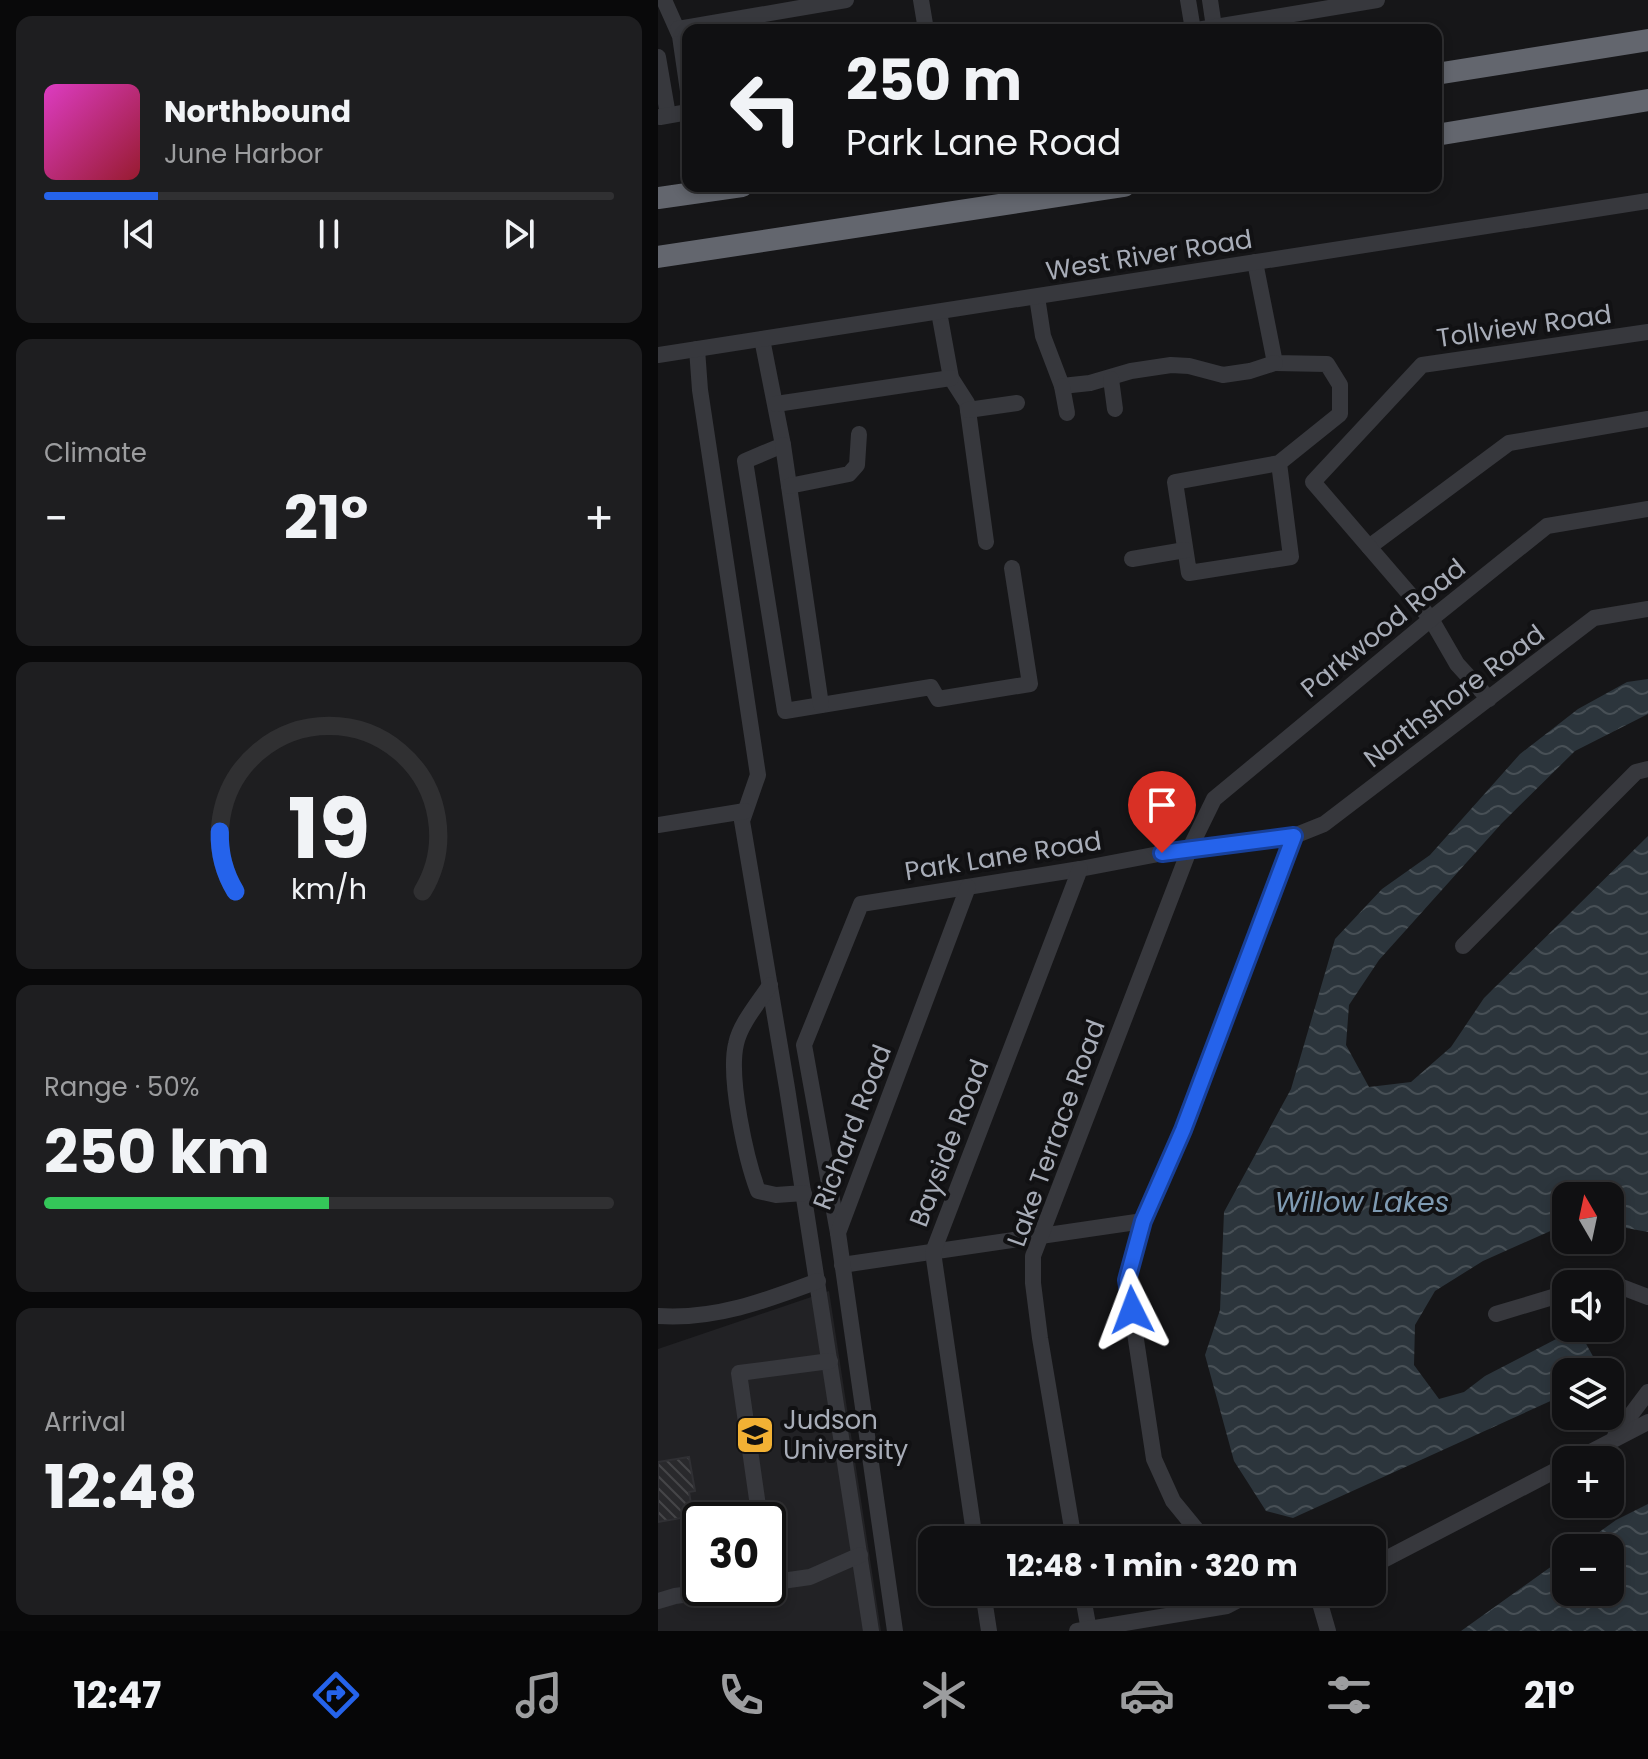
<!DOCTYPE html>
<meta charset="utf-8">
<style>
:root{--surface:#101012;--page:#1e1e20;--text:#f1f3f6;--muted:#9c9d9f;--line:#303032;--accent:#2563eb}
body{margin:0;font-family:Poppins,sans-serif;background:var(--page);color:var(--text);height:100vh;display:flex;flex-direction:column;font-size:30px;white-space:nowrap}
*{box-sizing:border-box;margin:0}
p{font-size:26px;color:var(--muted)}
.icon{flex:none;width:44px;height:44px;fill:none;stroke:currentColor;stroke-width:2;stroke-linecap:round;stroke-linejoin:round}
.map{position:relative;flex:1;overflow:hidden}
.sheet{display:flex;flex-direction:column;gap:16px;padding:16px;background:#09090a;width:658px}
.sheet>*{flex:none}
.hud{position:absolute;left:24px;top:24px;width:760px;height:168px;border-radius:16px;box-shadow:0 4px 12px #0003,0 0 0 2px var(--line);background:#101012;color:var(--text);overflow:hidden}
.needle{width:52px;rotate:351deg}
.tools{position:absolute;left:894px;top:1182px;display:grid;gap:16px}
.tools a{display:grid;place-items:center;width:72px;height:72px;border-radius:16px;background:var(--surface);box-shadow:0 4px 12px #0003,0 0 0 2px var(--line);font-size:40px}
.speed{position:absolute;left:24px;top:1502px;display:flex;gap:16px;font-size:40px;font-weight:700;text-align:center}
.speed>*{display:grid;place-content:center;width:104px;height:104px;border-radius:50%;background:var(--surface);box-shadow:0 4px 12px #0003,0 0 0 2px var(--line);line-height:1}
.speed .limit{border:4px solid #111;border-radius:12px;background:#fff;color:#111}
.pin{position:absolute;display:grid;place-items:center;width:68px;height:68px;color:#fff;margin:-82px -34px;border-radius:50% 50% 50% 0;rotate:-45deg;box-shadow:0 0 8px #0007}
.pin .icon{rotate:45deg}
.me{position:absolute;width:88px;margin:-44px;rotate:357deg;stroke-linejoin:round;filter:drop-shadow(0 0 6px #0008)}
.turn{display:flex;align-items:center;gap:28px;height:168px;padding:0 32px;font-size:36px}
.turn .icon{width:104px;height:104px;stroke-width:2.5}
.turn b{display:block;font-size:56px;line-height:68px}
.big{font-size:60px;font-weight:700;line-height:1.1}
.sheet .card{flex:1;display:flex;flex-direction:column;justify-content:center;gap:12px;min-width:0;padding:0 28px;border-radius:16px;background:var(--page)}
.sheet .dial{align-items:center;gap:0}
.dial svg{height:208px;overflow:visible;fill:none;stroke:var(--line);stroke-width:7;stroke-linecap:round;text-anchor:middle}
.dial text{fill:var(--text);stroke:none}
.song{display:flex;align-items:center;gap:24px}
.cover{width:96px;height:96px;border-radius:12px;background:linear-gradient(135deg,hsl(310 70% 55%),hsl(350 70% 35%))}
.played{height:8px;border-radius:4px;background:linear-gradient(90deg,var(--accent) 20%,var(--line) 20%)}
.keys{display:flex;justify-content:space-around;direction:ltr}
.heat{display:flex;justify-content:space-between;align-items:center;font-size:44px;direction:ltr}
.charge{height:12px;border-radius:6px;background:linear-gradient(90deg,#34c759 50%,var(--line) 0)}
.trip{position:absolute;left:260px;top:1526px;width:468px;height:80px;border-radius:16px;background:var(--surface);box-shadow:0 4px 12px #0003,0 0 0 2px var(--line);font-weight:700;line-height:80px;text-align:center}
.tabs{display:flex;height:128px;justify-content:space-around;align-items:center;background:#060607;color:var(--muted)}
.tabs .icon{width:56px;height:56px}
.tabs .active{color:var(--accent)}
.tabs b{font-size:36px;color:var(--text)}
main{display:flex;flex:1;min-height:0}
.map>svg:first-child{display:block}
.built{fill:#222225;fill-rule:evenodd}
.water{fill:url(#water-waves)}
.building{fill:url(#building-back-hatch);stroke:#303034;stroke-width:2}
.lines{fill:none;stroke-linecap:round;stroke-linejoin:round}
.minor{stroke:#37383d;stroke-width:16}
.highway{stroke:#63666e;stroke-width:22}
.route-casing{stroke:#184099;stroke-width:20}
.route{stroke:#2563eb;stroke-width:14}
.labels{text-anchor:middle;stroke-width:8;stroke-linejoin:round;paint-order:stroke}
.street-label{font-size:26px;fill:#a8adb8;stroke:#111113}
.poi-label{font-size:26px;fill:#a8adb8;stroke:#111113;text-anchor:start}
.water-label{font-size:28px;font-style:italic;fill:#7f9bb3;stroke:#111113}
</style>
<main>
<section class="sheet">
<div class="card">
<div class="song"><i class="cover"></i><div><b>Northbound</b><p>June Harbor</p></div></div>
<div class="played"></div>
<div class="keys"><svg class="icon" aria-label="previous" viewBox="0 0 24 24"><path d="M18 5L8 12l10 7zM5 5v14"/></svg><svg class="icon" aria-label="pause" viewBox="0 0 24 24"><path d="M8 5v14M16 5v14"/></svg><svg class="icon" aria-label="next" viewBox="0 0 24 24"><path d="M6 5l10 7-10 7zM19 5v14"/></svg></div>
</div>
<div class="card"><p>Climate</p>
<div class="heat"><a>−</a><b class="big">21°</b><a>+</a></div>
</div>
<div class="card dial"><svg viewBox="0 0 100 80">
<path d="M14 69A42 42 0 1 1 86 69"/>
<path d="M14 69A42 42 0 0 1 8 46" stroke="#2563eb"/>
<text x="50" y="56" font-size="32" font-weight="700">19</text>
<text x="50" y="72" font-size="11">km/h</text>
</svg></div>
<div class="card"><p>Range · 50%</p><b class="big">250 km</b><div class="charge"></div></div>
<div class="card"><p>Arrival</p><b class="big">12:48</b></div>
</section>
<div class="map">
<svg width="990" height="1631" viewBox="0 0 990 1631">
<defs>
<pattern id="water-waves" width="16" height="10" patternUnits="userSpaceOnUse" patternTransform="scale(2)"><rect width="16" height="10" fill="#2c353c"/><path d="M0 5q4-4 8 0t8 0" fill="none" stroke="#485056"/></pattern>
<pattern id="building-back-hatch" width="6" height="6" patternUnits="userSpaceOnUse" patternTransform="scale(2)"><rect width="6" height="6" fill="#29292c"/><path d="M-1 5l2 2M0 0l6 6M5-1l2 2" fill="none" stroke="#454548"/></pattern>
</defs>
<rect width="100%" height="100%" fill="#161618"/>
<!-- built -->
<path class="built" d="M171,1291L223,1631H0V1349ZM42,1520H110V1588H42Z"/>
<!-- water -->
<g class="water">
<polygon points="990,679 990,714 917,751 844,823 721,960 691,1005 688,1045 711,1087 753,1082 793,1047 826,998 990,836 990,1232 952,1225 952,1196 908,1196 908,1224 825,1261 777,1291 757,1325 756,1365 781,1399 806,1392 827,1376 902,1337 926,1340 937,1360 927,1372 908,1372 908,1394 635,1518 608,1511 576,1461 547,1355 562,1310 566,1212 633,1089 677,939 724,889 772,855 862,754 920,709 969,682"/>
<polygon points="990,1504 990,1631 803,1631 908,1556 908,1592 952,1592 952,1548 919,1548 958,1520"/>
</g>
<!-- building -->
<polygon class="building" points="31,1457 37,1491 31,1492 35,1516 0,1522 0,1462"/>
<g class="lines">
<!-- minor -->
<g class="minor">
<polyline points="6,0 22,36 30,91"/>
<polyline points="263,0 268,30"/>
<polyline points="530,0 535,30"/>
<polyline points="552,0 556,27"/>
<polyline points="20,29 188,0"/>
<polyline points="539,30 719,0"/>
<polyline points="0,57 10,115"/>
<polyline points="2,117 30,112"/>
<polyline points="597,262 617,363 669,364 682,385 682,414 621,463 633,557 531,573 517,482 621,463"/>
<polyline points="379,297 385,336 404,386 432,383 473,371 513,365 531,366 565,375 592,371 617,363"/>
<polyline points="281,312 293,378 309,403 328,542"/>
<polyline points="104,339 125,445 87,461 127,711 273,687 280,699 372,684 354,568"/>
<polyline points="39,349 42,390 100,775 84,821 129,1088 213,1631"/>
<polyline points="0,355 990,201"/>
<polyline points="453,379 457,409"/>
<polyline points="404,386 409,413"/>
<polyline points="118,404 293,378"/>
<polyline points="310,410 359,403"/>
<polyline points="125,445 163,705"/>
<polyline points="131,486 191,474 199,465 201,434"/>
<polyline points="711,547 851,443 990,419"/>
<polyline points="474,559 527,550"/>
<polyline points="831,699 799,664 773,619 655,482 764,365 990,332"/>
<polyline points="0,825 87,811"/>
<polyline points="805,946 978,772 990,769"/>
<path d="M112,985C101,1002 82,1024 78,1044C70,1078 88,1159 100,1191L118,1195L146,1193"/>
<polyline points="180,1233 146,1045 203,904 422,869 532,848 636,836 666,824 936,618 990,609"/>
<polyline points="184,1265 485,1221"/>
<polyline points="938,1284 948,1281 990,1297"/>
<polyline points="838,1314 908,1293"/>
<path d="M0,1316C56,1320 107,1301 160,1281"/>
<polyline points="957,1436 990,1392"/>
<polyline points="917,1460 990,1422"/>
<polyline points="102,1520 81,1373 172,1361"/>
<polyline points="317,1540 275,1252 422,869"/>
<polyline points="416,1540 382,1338 375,1283 375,1256 532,848 556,799 773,619 889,526 990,509"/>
<polyline points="547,1540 515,1501 496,1459 469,1280 485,1221 525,1130 636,836"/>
<polyline points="714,1566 908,1465"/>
<polyline points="110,1583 152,1577 202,1555"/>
<polyline points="325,1592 331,1631"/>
<polyline points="424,1592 431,1630"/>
<polyline points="659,1593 670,1631"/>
<polyline points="0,1601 17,1596 77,1588"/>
<polyline points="237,1631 180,1233 310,887"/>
<polyline points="419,1631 569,1606 592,1594 660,1592"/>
</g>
<!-- highway -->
<g class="highway">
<polyline points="778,74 990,40"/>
<polyline points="778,135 990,100"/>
<polyline points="0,198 84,186"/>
<polyline points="0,257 466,186"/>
</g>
</g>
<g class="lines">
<!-- route casing -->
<g class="route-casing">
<polyline id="route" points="474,1310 469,1280 485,1221 525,1130 636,836 504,853"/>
</g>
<!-- route -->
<use href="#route" class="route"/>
</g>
<!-- icons -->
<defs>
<g id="university-square" transform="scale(2)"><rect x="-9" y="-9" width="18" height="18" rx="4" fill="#f2b134" stroke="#111113"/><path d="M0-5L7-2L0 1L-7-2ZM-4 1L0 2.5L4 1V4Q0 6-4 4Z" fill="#111"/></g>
</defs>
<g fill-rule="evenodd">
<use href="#university-square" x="97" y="1435"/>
</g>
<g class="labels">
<!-- street labels -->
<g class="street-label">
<text transform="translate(491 255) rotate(-9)" y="9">West River Road</text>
<text transform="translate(866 326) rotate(-8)" y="9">Tollview Road</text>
<text transform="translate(725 628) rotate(-39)" y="9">Parkwood Road</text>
<text transform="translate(796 696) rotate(-37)" y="9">Northshore Road</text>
<text transform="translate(345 856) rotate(-9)" y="9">Park Lane Road</text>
<text transform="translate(194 1127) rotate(-69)" y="9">Richard Road</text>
<text transform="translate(398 1133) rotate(-70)" y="9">Lake Terrace Road</text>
<text transform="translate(291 1143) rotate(-69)" y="9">Bayside Road</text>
</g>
<!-- poi labels -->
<g class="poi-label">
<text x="125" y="1429">Judson<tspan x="125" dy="30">University</tspan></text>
</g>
<!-- water labels -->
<g class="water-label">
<text x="704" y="1212">Willow Lakes</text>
</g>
</g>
</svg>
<div class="tools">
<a><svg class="needle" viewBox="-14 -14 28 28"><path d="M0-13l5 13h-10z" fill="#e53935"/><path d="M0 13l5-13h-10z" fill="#9c9d9f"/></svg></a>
<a><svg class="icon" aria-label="sound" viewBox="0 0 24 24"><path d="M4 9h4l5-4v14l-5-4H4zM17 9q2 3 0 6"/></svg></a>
<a><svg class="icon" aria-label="layers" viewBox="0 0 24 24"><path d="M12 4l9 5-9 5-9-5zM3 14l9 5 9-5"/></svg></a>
<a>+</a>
<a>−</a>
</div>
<div class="speed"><div class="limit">30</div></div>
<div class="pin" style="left:504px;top:853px;background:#d93025"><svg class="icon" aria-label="arrive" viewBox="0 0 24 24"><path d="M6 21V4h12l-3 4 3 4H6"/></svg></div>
<svg class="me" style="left:474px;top:1310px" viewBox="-20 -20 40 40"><path d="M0-17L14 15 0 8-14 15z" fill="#2563eb" stroke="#fff" stroke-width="4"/></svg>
<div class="trip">12:48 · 1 min · 320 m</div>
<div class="hud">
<div class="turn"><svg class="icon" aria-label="left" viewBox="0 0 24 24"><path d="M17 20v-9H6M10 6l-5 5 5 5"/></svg><div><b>250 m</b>Park Lane Road</div></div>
</div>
</div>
</main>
<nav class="tabs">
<b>12:47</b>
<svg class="icon active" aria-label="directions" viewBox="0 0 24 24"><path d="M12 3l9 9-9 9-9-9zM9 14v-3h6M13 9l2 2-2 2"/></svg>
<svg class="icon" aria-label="music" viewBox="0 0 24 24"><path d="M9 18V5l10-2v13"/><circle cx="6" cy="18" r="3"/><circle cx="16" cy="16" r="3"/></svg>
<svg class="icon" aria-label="phone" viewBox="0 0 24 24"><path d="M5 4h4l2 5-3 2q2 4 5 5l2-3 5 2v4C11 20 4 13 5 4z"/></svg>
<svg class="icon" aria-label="climate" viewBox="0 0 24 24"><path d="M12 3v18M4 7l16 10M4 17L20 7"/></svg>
<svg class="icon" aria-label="car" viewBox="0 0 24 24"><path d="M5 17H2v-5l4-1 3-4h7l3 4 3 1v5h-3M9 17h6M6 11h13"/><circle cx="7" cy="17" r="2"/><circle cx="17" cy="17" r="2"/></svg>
<svg class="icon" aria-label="filters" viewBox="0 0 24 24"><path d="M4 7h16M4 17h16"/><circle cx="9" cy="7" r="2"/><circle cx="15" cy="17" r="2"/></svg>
<b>21°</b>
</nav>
